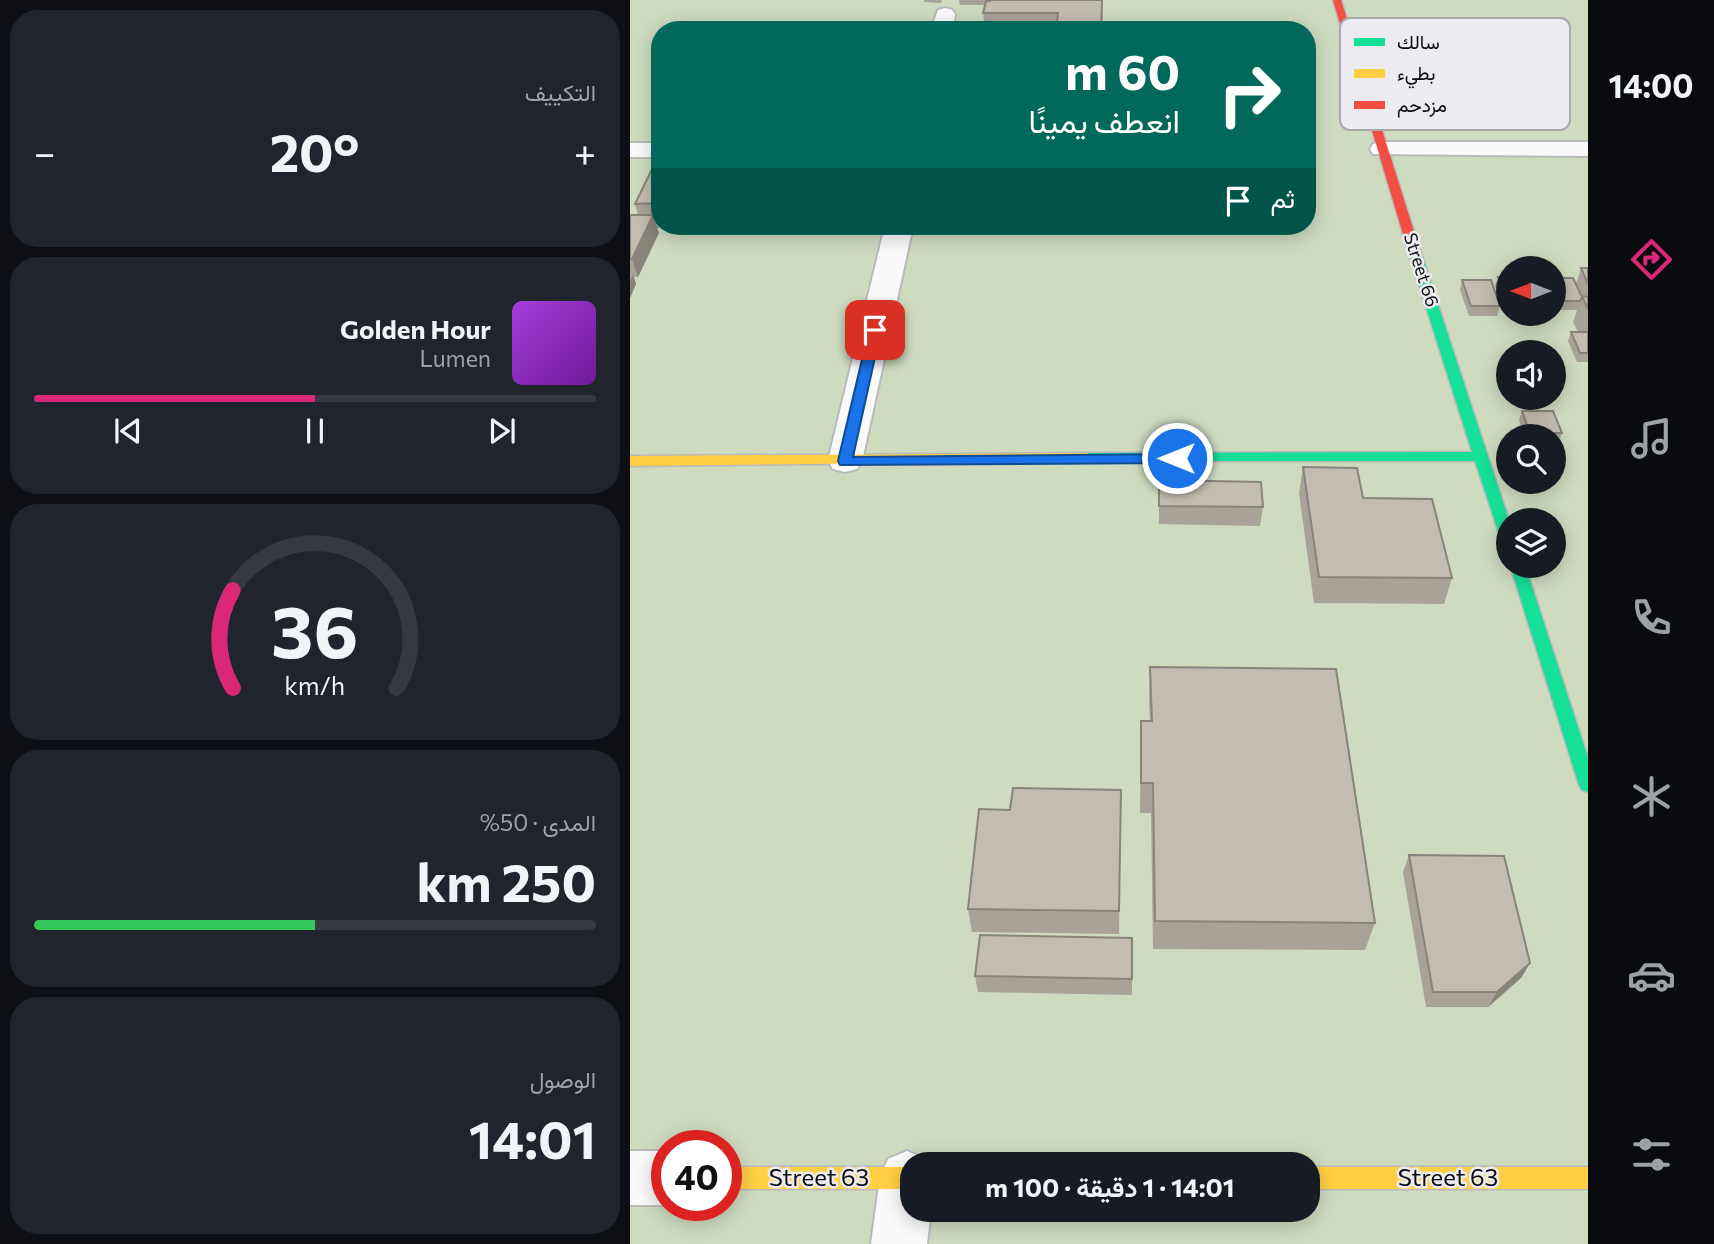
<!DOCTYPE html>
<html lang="ar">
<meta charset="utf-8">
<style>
:root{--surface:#171b24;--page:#20242c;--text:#f1f3f6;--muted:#9ea1a6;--line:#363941;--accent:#db2777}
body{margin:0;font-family:Commissioner,Vazirmatn,sans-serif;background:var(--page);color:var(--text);direction:rtl;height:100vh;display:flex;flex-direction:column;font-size:26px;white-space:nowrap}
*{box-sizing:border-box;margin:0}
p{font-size:23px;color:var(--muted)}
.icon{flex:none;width:38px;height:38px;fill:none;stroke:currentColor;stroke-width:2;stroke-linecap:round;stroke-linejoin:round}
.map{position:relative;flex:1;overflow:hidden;direction:ltr}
.panel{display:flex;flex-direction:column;gap:10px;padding:10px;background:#0d0f14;width:630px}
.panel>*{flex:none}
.banner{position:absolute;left:21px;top:21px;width:665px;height:214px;border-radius:28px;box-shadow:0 4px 18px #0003;direction:rtl;background:#00695c;color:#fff;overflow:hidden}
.needle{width:46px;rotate:270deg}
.fabs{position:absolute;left:866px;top:256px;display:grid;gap:14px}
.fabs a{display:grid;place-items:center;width:70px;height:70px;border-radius:50%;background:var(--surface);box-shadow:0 4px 18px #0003;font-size:35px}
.speed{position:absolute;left:21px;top:1130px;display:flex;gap:14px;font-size:35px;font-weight:700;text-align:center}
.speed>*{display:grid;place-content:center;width:91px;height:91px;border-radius:50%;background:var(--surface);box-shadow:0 4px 18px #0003;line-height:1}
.speed .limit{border:10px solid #d22;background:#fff;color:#111}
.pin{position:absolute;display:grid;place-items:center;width:60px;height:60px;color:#fff;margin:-30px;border-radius:14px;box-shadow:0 4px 10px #0006}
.me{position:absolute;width:77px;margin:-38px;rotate:270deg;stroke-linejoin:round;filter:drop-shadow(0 0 5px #0008)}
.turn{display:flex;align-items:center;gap:24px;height:147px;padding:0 21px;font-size:32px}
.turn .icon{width:91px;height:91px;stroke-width:2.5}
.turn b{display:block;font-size:49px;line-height:60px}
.then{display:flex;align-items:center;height:66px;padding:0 21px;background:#0003;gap:14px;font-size:26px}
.big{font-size:52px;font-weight:700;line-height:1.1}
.panel .tile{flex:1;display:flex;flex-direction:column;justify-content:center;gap:10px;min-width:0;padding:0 24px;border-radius:28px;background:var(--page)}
.panel .dial{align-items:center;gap:0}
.dial svg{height:182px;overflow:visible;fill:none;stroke:var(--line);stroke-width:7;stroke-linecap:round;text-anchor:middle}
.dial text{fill:var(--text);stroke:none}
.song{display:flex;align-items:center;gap:21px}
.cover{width:84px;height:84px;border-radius:10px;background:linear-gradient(135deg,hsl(280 70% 55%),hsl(280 70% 35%))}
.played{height:7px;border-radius:4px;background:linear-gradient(90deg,var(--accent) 50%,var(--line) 50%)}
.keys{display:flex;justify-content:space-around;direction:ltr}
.heat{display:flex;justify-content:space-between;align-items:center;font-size:38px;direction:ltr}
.charge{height:10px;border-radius:5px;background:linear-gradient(90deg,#34c759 50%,var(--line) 0)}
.trip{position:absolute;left:270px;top:1152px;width:420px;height:70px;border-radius:28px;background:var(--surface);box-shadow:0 4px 18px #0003;font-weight:700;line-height:70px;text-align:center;direction:rtl}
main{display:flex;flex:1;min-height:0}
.menu{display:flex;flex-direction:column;width:126px;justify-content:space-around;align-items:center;background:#090b0e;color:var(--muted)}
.menu .icon{width:49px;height:49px}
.menu .selected{color:var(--accent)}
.menu b{font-size:32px;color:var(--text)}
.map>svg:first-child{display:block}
.green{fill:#cedbbf;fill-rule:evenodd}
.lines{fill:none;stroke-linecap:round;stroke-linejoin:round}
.street-casing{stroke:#bababb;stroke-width:4}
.fast-casing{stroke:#bababb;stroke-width:3}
.slow-casing{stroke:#bababb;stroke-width:3}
.jam-casing{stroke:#bababb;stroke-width:3}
.street{fill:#fafafa;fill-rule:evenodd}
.fast{fill:#16e098;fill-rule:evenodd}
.slow{fill:#ffcf43;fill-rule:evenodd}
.jam{fill:#f24e42;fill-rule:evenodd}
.wall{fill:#a8a298}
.shaded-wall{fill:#88847c}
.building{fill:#c3bcb1;stroke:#88847c;stroke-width:2}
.route{fill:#1a73e8;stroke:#114b97;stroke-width:2}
.labels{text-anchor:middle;stroke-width:5;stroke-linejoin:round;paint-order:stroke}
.far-street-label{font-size:18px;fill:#0c0c0d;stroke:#ecebef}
.near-street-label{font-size:24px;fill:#0c0c0d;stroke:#ecebef}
.key{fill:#ecebef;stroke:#a9a8ab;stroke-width:2}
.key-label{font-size:19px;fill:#0c0c0d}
</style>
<main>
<nav class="menu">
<b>14:00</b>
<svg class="icon selected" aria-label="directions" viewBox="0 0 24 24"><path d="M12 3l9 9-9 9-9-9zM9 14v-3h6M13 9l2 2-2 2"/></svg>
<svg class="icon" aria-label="music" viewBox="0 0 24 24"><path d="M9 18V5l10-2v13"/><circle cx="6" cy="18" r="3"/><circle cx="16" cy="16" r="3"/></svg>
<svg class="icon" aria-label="phone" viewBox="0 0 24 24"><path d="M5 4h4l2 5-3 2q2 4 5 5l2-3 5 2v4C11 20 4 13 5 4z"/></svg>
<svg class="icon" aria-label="climate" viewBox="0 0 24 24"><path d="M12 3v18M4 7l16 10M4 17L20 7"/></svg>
<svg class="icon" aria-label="car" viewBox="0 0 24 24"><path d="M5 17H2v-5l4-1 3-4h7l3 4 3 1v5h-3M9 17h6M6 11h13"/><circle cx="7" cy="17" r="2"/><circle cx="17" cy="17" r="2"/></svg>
<svg class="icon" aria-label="filters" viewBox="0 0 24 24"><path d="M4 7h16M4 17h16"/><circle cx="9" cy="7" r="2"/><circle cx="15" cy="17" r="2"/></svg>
</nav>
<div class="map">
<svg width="958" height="1244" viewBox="0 0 958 1244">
<rect width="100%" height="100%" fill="#e0dfe1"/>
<!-- green -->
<path class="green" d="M0,0H958V1244H0ZM30,30H677V226H30ZM878,268H924V313H878ZM878,352H924V397H878ZM878,436H924V481H878ZM878,520H924V565H878ZM37,1146H96V1206H37ZM282,1164H677V1209H282Z"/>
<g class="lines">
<!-- street casing -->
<g class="street-casing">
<g id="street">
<polygon points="315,8 322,10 325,14 323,30 301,30 308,10"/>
<polygon points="752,142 958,142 958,156 743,154 740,149 743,144"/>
<rect x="0" y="143" width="30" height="14"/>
<polygon points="255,226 283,226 232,461 227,469 215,472 203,469 198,461"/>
<rect x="0" y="1151" width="37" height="54"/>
<polygon points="277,1151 296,1159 298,1164 282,1164 282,1209 301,1209 297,1244 241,1244 250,1178 258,1159"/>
</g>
</g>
<!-- fast casing -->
<g class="fast-casing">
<g id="fast">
<polygon points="782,241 788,244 879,520 878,545 871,540 845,461 452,461 450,458 452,455 457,453 842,452 776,244"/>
<polygon points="880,565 895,565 958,758 958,792 952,790 949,785"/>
</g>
</g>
<!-- slow casing -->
<g class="slow-casing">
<g id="slow">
<polygon points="457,453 462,455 464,458 462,461 0,466 0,456"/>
<rect x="96" y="1167" width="186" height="22"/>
<rect x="677" y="1167" width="281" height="22"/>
</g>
</g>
<!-- jam casing -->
<g class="jam-casing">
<polygon id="jam" points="703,0 711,0 788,244 786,246 776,244"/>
</g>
<!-- street -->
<use href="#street" class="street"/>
<!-- fast -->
<use href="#fast" class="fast"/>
<!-- slow -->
<use href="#slow" class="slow"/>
<!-- jam -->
<use href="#jam" class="jam"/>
</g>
<!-- wall -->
<g class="wall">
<polygon points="294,0 312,0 311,3 294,2"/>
<polygon points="329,0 359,0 358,1 473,0 472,30 355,30 353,13 355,5 330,5"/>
<polygon points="30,162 30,226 110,226 110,228 27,228 29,233 8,277 4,277 6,284 0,298 0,215 8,215 5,204"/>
<polygon points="951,268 958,268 958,362 947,362 938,341 941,332 948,332 943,322 947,310 924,310 924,278 946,284"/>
<polygon points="868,277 878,277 878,310 874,310 865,286"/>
<polygon points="832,280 870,306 867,316 839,316 830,290"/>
<polygon points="892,411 932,433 928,443 924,443 924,436 894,436 889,420"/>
<polygon points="673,467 733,498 822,578 814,604 684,603 669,493"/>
<polygon points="529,480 633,507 630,526 529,524"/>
<polygon points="520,667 745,923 735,950 523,949 521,813 510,813 511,721 520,721 519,698"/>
<polygon points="491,790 489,934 342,932 338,909 380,810"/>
<polygon points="779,855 900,963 891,978 858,1007 796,1007 773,872"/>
<polygon points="502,938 502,995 348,992 345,976"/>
</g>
<!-- shaded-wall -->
<g class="shaded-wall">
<polygon points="23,215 29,233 8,277 2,259"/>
<polygon points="3,275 6,284 0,298 0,281"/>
<polygon points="900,963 891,978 858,1007 867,992"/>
</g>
<!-- building -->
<g class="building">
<polygon points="361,0 472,0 471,30 426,30 428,13 353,13 356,1 360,1"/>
<polygon points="30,162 30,203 5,204 23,167"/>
<polygon points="0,215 23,215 2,259 0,259"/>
<polygon points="951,268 958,268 958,284"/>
<polygon points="868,277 878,277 878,301 877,301"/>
<polygon points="924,278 943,278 952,297 950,301 924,301"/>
<polygon points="832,280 861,280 870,306 841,306"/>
<polygon points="952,296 958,297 958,309"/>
<polygon points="941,332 958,332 958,353 950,353"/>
<polygon points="892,411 923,411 932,433 900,433"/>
<polygon points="673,467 727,468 733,498 802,499 822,578 689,577"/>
<polygon points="529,480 631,482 633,507 529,506"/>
<polygon points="520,667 706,669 745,923 525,921 523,783 511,783 511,721 522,721"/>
<polygon points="383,788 491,790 489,911 338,909 349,809 380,810"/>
<polygon points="779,855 874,856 900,963 867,992 803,992"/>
<polygon points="350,935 502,938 502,979 345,976"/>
</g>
<!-- route -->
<polygon class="route" points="245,327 251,330 223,457 547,454 554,458 547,463 210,465 208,461 239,330"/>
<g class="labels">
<!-- far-street labels -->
<g class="far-street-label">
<text transform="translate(791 270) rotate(72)" y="6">Street 66</text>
</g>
<!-- near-street labels -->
<g class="near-street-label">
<text x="189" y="1186">Street 63</text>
<text x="818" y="1186">Street 63</text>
</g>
</g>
<!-- legend -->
<rect x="710" y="18" width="230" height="112" rx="10" class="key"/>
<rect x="724" y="38" width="31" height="8" fill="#16e098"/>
<rect x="724" y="69" width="31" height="9" fill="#ffcf43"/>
<rect x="724" y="101" width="31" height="8" fill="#f24e42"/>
<g class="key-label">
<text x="767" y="49">سالك</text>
<text x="767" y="80">بطيء</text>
<text x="767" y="112">مزدحم</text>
</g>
</svg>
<div class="fabs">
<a><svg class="needle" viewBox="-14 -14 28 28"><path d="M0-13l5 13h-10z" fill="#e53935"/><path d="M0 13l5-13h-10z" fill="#9ea1a6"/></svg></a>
<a><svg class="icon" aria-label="sound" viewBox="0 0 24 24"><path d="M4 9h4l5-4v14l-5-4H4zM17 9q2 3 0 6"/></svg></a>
<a><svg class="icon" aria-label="search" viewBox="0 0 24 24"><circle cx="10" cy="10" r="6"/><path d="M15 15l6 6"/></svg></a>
<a><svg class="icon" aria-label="layers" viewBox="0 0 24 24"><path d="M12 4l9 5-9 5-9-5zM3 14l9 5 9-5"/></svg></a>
</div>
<div class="speed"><div class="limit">40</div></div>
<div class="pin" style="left:245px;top:330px;background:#d93025"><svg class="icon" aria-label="arrive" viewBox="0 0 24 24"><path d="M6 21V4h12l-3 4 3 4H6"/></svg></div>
<svg class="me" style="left:547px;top:458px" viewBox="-20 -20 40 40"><circle r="17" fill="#1a73e8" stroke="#fff" stroke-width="3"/><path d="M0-11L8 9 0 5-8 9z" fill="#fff"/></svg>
<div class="trip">14:01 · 1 دقيقة · 100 m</div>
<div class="banner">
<div class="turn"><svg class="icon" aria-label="right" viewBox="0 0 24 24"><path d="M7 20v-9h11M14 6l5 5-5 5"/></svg><div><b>60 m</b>انعطف يمينًا</div></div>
<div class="then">ثم<svg class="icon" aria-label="arrive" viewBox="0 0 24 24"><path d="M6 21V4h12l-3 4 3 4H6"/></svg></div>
</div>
</div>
<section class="panel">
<div class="tile"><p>التكييف</p>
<div class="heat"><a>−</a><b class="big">20°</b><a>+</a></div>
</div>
<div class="tile">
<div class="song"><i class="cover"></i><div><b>Golden Hour</b><p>Lumen</p></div></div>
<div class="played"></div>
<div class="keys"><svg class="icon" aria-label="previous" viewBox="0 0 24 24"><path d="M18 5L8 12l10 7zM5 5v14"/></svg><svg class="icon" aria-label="pause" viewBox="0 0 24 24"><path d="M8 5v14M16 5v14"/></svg><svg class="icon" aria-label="next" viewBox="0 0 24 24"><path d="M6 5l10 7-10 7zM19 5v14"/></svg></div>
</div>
<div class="tile dial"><svg viewBox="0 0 100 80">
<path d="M14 69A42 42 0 1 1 86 69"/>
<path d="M14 69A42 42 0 0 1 14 26" stroke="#db2777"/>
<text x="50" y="56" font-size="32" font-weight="700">36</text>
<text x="50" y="72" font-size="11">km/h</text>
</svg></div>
<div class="tile"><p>المدى · 50%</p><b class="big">250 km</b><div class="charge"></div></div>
<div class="tile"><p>الوصول</p><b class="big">14:01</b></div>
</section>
</main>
